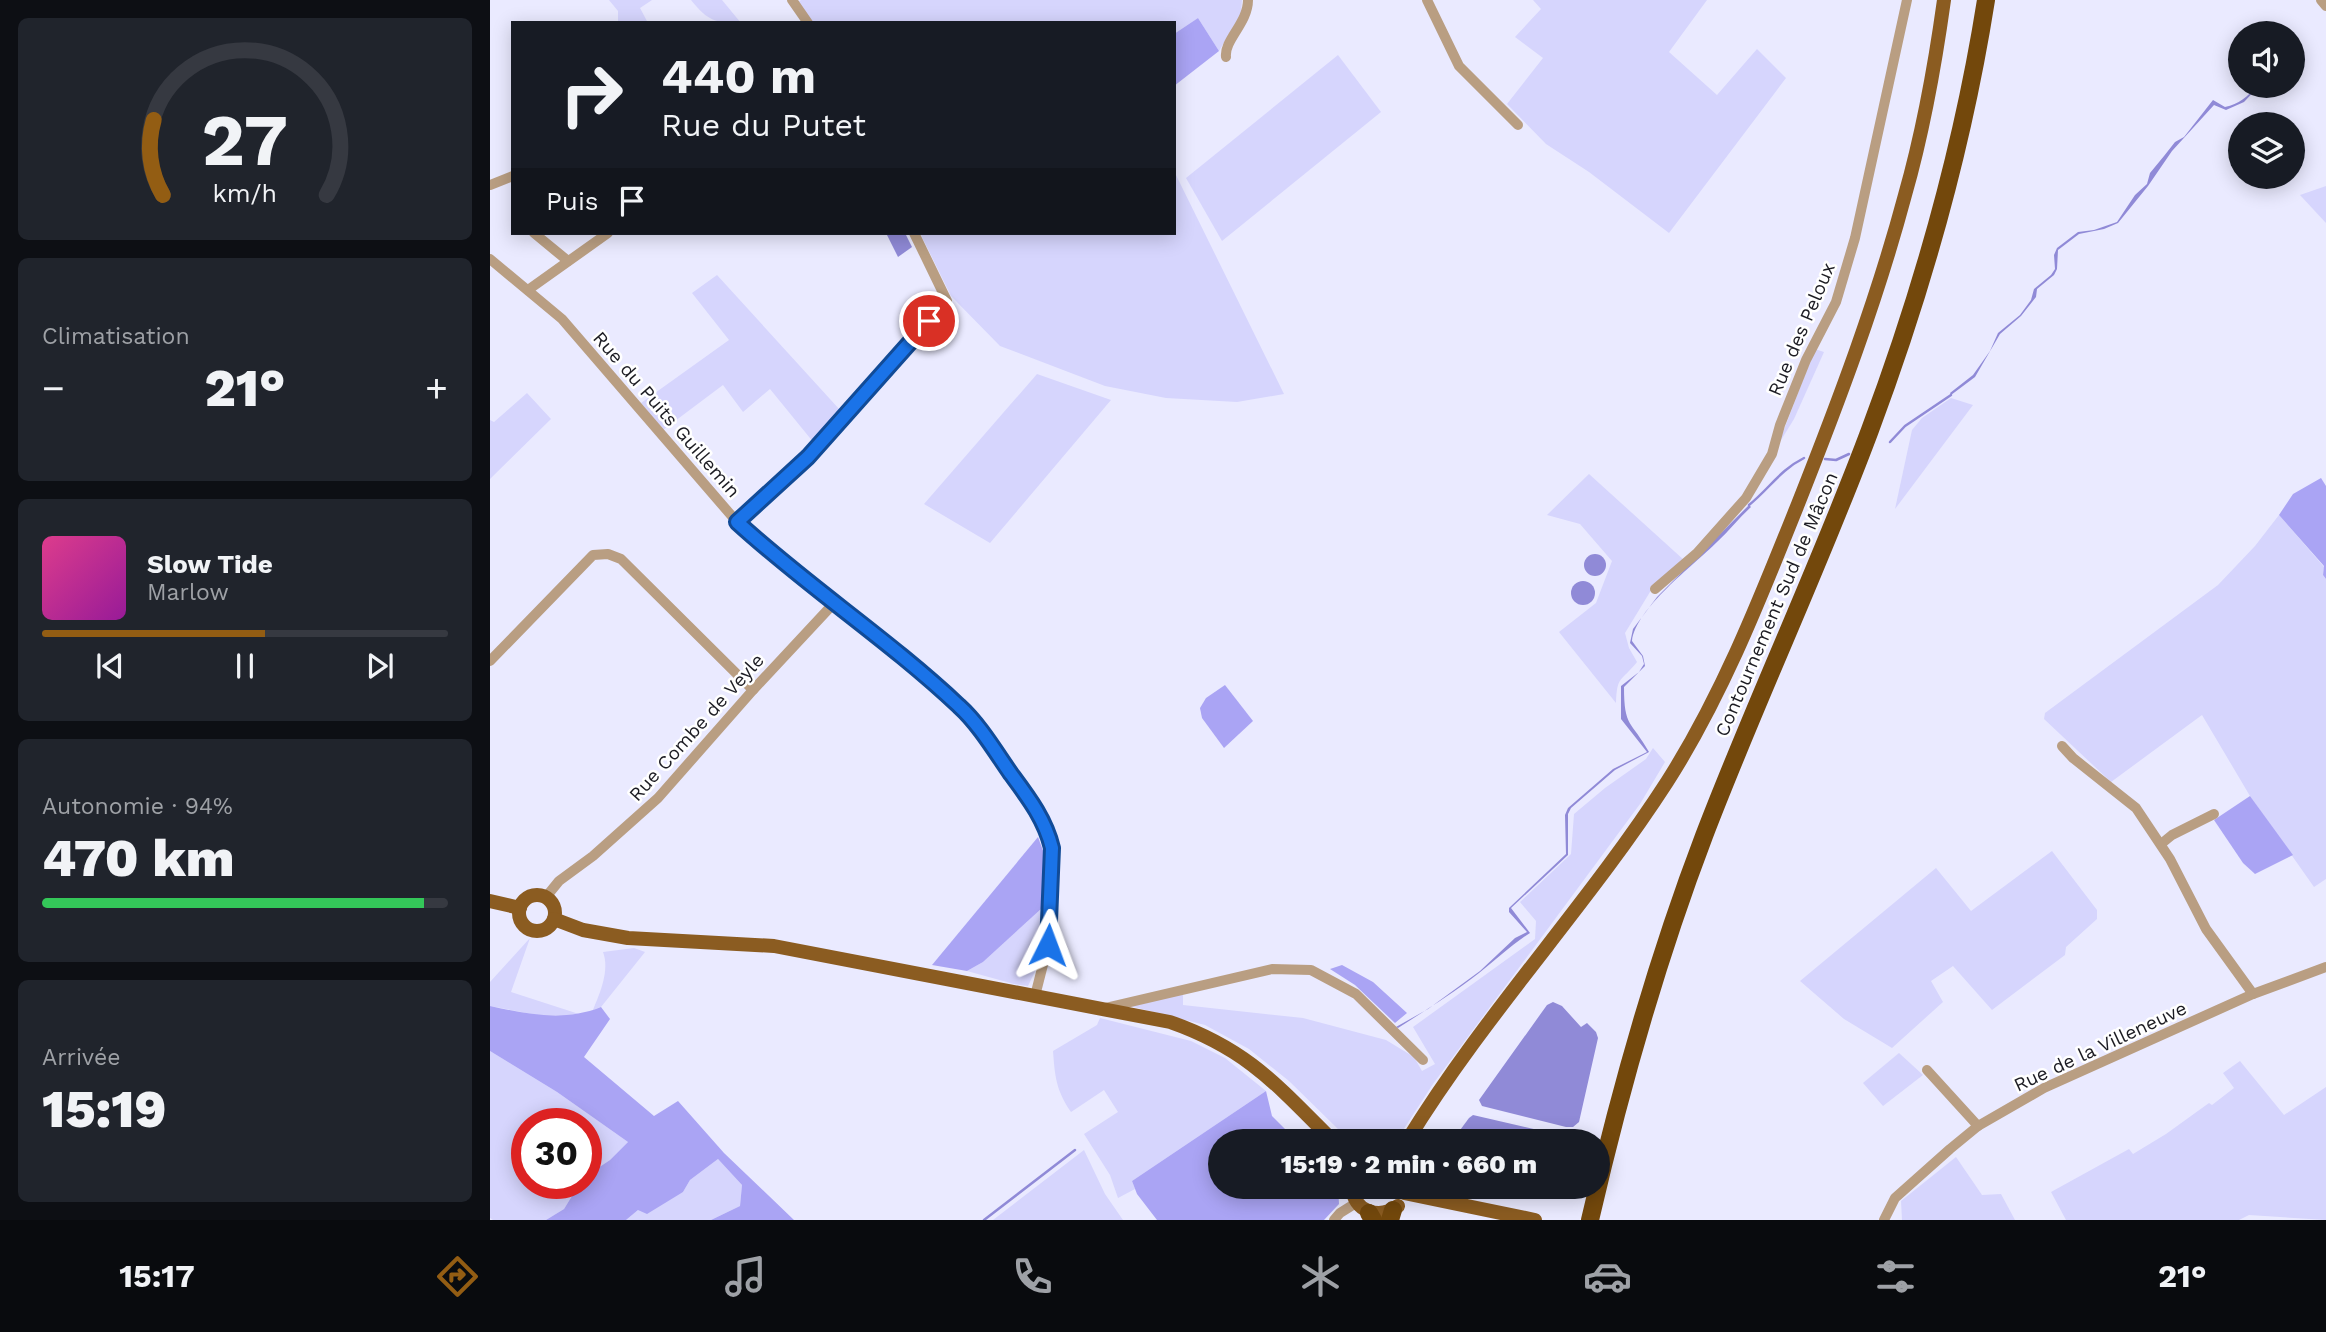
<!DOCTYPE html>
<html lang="fr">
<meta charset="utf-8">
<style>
:root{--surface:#171b24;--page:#20242c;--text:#f1f3f6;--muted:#9ea1a6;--line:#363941;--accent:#935d13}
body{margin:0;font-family:"Work Sans",sans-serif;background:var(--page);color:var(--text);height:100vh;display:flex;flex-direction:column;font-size:26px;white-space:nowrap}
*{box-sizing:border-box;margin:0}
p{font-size:23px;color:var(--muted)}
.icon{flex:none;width:38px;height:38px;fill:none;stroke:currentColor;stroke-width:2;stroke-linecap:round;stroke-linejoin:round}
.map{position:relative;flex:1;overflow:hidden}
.drawer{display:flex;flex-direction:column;gap:18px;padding:18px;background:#0d0f14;width:490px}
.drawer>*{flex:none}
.banner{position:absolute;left:21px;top:21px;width:665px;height:214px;border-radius:0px;box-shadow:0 4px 18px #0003;background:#171b24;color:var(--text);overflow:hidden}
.tools{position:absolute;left:1738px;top:21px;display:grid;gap:14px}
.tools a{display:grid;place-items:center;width:77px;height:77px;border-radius:50%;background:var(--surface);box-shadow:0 4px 18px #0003;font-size:35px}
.speed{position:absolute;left:21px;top:1108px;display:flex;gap:14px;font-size:35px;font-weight:700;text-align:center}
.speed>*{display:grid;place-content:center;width:91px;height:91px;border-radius:50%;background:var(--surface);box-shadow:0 4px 18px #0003;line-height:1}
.speed .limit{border:10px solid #d22;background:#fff;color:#111}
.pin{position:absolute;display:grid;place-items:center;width:60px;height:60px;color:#fff;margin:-30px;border:4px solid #fff;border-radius:50%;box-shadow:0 2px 7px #0007}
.me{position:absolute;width:77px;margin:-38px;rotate:3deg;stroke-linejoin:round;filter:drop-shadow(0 0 5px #0008)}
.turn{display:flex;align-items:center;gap:24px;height:147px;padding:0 35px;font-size:32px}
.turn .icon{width:91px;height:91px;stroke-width:2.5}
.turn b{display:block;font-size:49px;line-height:60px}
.then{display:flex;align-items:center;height:66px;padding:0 35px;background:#0003;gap:14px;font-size:26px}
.big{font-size:52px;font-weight:800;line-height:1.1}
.drawer .tile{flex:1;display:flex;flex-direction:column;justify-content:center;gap:10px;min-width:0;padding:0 24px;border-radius:10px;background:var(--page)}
.drawer .dial{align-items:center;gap:0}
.dial svg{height:182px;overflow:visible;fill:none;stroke:var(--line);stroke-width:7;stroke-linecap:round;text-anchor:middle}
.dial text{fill:var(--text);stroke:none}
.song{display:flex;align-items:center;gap:21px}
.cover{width:84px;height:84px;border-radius:10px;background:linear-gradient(135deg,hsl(330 70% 55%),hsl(300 70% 35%))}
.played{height:7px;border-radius:4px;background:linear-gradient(90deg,var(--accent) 55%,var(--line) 55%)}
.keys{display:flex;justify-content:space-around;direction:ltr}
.heat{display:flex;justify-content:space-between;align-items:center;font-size:38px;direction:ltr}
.charge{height:10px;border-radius:5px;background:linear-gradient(90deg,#34c759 94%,var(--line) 0)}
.trip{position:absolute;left:718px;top:1129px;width:402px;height:70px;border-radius:35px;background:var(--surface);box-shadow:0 4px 18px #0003;font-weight:800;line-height:70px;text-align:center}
.tab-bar{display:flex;height:112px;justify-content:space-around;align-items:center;background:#090b0e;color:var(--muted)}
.tab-bar .icon{width:49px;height:49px}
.tab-bar .current{color:var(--accent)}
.tab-bar b{font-size:32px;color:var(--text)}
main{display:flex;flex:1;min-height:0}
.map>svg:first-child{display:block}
.green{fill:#d6d5fd}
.forest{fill:#aaa4f4}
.water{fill:#908ad7}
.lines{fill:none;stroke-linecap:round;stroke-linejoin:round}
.stream{stroke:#908ad7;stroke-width:2.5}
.minor{stroke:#b99e82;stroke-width:10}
.major{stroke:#8b5c21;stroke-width:14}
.highway{stroke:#73480c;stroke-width:18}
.route-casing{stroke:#114b97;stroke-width:18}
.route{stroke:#1a73e8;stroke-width:12}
.labels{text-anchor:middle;stroke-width:5;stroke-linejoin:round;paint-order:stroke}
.street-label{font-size:19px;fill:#1c1c23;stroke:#fff}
</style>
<main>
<section class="drawer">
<div class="tile dial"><svg viewBox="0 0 100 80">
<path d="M14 69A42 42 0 1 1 86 69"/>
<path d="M14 69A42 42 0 0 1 10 36" stroke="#935d13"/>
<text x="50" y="56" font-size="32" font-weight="700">27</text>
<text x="50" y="72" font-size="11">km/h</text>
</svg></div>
<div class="tile"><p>Climatisation</p>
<div class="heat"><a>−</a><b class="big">21°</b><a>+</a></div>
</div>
<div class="tile">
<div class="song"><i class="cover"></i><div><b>Slow Tide</b><p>Marlow</p></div></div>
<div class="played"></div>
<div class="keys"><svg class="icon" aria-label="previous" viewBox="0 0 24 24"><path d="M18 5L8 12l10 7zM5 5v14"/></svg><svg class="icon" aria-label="pause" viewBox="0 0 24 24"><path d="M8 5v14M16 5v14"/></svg><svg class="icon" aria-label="next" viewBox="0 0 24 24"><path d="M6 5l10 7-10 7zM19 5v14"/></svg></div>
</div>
<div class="tile"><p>Autonomie · 94%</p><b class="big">470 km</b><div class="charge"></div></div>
<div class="tile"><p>Arrivée</p><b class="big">15:19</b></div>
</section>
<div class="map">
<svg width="1836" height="1220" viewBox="0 0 1836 1220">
<rect width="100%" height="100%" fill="#eaeaff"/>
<!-- green -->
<g class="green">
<polygon points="119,0 162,0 150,8 158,23 128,23 128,11"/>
<path d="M201,0H232L251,23C225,23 218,21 201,0Z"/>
<polygon points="311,0 752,0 751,14 729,51 708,18 684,34 684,23 321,23 308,2"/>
<polygon points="1043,0 1217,0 1179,52 1227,95 1267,49 1296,78 1179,233 1099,172 1056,144 1017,104 1053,58 1025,37 1051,9"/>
<polygon points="848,55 891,112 732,241 696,178"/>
<polygon points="684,171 794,394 747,402 676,398 615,386 510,346 461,296 430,233 684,233"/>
<polygon points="1836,186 1836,223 1810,195"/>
<polygon points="227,275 350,410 324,443 280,389 253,412 233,385 173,430 151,403 239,340 202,293"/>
<polygon points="1325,349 1334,352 1304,419 1288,445"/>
<polygon points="547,374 621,400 500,543 434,504"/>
<polygon points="37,393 61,419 0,479 0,420 4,422"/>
<polygon points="1461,398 1483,405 1405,509 1422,430 1432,418"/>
<path d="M1099,474L1195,561L1163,587L1135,633L1139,648L1147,662C1131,682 1127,675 1126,703L1069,632L1106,603L1122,561L1090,524L1057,515Z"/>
<polygon points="1789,515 1834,567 1833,575 1836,579 1836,879 1824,887 1760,796 1712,715 1621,782 1554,719 1555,713 1728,585 1765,546"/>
<polygon points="1163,748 1175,762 1150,804 943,1084 906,1141 863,1141 848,1129 799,1081 759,1049 715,1025 640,1006 693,994 693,1005 813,1018 896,1040 924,1057 932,1071 945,1064 923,1027 1045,939 1046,921 1030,902 1081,854 1084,814 1115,788 1156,759"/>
<polygon points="1562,851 1607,910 1607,919 1576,947 1575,955 1502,1010 1463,966 1441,981 1453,1002 1402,1048 1354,1019 1310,981 1446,868 1481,911"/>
<polygon points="551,909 548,965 538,986 524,984 477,971 493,962"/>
<polygon points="40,938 21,992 92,1015 47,1015 0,1006 0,982"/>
<path d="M144,948L155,952L111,1007L103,1010C110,993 120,970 113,952Z"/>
<path d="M610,1018L701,1041L735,1058L776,1091L642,1181L645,1189L628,1198L620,1175L594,1134L628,1112L614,1090L581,1112C566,1090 565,1077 563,1051L607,1025Z"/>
<polygon points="0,1051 67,1092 138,1142 120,1160 96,1176 96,1124 37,1124 37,1183 90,1183 74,1209 56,1220 3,1220 0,1218"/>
<polygon points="1409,1053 1433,1075 1393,1106 1373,1083"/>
<polygon points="1750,1061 1794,1115 1836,1087 1836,1220 1759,1215 1749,1220 1576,1220 1561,1192 1639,1149 1643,1154 1676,1134 1719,1103 1722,1105 1744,1088 1733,1073"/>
<polygon points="594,1150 615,1194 633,1220 503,1220"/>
<polygon points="1466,1157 1492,1195 1511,1194 1525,1220 1412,1220 1411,1201"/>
<polygon points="228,1159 252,1185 250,1206 221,1220 136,1220 148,1210 193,1192 200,1180"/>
</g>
<!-- forest -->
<g class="forest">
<polygon points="708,18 729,51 684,86 684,34"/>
<polygon points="1831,478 1836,486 1836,579 1833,575 1834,566 1789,515 1803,494"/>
<polygon points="735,685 763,721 734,748 712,718 710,708 716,698"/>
<polygon points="1760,796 1803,855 1765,874 1753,863 1724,820"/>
<polygon points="548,837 555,856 551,909 493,962 477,971 442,965"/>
<polygon points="852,965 883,982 917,1013 905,1023 865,985 840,969"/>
<path d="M0,1006C37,1014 74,1022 111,1007L120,1019L94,1057L164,1116L188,1101L234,1153L304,1220H221L250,1206L252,1185L228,1159L200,1180L193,1192L157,1214L148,1210L136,1220H56L74,1209L90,1183H96V1176L120,1160L138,1142L67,1092L0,1051Z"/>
<polygon points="776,1091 782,1116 807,1141 730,1141 730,1186 848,1187 849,1204 834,1220 667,1220 647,1194 642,1181"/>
</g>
<!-- water -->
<g class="water">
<path d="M1767,86H1769L1754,102L1736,110L1724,105L1682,151L1658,186L1628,223L1614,229L1589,234L1568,250L1567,269L1564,275L1547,289L1546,297L1531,316L1510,334L1485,377L1461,395L1460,393L1483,375L1500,351L1508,333L1530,315L1541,300L1544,289L1561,275L1565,269L1564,255L1567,248L1588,232L1604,230L1627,222L1645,195L1657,184L1660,173L1674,156L1685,142L1694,137L1723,100L1735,107C1749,104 1757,97 1767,86Z"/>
<polygon points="400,233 415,233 422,247 408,257 397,235"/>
<path d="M1259,505L1261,507C1249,518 1239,531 1227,542C1203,566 1146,608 1142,641L1153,656L1155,666L1134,687C1134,728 1141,720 1159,752L1125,770L1081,808L1078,814V855L1021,908L1040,933C1021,945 1006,960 989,973C962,994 936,1010 908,1028L906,1027L938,1009L990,971L1025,938L1037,932L1019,912V908L1076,854L1075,815L1078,808L1123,769L1157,752L1131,719V686L1149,672L1154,664L1152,656L1140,643L1143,629L1167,597Z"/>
<circle cx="1105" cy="565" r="11"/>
<circle cx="1093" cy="593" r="12"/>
<polygon points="1063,1002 1072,1006 1091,1027 1097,1023 1106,1032 1108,1038 1089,1122 1083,1127 1076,1127 992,1106 989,1100 1057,1005"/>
<polygon points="983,1115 1074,1136 1080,1141 962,1141 979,1118"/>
</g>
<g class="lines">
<!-- stream -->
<g class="stream">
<polyline points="1400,442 1415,426 1461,395"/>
<polyline points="1335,459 1346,460 1359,454"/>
<path d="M1259,505C1280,488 1290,470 1314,458"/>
<polyline points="494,1220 585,1150"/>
</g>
<!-- minor -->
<g class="minor">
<polyline points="302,0 318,23"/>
<polyline points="937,0 969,66 1028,125"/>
<polyline points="1831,0 1836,6"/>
<path d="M736,57C734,40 758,23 758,0"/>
<polyline points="0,185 23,176"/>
<polyline points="44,233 78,261"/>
<polyline points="0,259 72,319 247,522 279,551 469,706 546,808 558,834 562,848 558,945 545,996"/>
<polyline points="38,290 118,233"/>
<polyline points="247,522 318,457 457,301 424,233"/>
<polyline points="1165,589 1207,553 1256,498 1282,454 1290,425 1316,360 1346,302 1365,238 1417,0"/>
<polyline points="0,661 103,555 118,554 131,559 263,690"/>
<polyline points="1572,746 1583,758 1646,808 1680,859 1716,929 1763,994"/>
<polyline points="1671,844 1682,835 1724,814"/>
<polyline points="56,897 69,881 103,856 168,798 263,690 345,602"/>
<polyline points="615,1008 782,969 821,970 866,994 933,1060"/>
<polyline points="1437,1070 1488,1126"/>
<polyline points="844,1220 850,1213 866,1203"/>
<polyline points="1394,1220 1405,1198 1460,1149 1488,1126 1554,1088 1763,994 1836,967"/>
</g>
<!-- major -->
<g class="major">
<circle cx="47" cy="913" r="18"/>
<polyline points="0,901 30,908"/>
<path d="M64,919L93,930L138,938L284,946L680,1022C757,1049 787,1085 843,1141"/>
<path d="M917,1141C994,1015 1097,906 1177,782C1232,696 1270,599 1308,504C1348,403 1387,300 1415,195C1433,132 1445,65 1454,0"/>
<path d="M862,1186C863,1212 889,1220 908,1206"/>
<polyline points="914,1193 1045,1220"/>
</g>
<!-- highway -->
<g class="highway">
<polyline points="879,1213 883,1220"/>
<polyline points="900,1220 903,1210"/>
<path d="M1100,1220C1130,1090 1166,962 1214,836C1266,700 1329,567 1380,430C1432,291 1473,146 1496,0"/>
</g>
</g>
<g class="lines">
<!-- route casing -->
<g class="route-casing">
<path id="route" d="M439,321L318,457L247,522C318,587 399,640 469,706C489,724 505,751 521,774C538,797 555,819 562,848L558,945"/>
</g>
<!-- route -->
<use href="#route" class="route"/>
</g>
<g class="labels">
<!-- street labels -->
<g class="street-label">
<text transform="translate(1311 329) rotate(-67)" y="7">Rue des Peloux</text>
<text transform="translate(177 414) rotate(49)" y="7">Rue du Puits Guillemin</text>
<text transform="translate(1286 604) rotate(-67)" y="7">Contournement Sud de Mâcon</text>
<text transform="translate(206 727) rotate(-48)" y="7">Rue Combe de Veyle</text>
<text transform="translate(1610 1046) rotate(-25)" y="7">Rue de la Villeneuve</text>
</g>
</g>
</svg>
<div class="tools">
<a><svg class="icon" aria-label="sound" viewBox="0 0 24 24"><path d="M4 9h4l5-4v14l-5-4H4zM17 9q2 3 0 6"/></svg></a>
<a><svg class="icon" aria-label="layers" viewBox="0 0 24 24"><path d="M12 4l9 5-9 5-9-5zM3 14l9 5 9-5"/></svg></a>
</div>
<div class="speed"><div class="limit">30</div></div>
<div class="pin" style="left:439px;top:321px;background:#d93025"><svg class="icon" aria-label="arrive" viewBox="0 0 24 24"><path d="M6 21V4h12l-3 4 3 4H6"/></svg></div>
<svg class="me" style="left:558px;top:945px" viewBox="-20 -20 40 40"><path d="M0-17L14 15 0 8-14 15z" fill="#1a73e8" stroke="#fff" stroke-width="4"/></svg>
<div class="trip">15:19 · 2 min · 660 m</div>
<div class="banner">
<div class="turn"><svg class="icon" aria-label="right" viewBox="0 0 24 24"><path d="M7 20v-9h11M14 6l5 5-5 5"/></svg><div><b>440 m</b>Rue du Putet</div></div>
<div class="then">Puis<svg class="icon" aria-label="arrive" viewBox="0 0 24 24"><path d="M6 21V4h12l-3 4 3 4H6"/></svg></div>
</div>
</div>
</main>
<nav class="tab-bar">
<b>15:17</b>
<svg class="icon current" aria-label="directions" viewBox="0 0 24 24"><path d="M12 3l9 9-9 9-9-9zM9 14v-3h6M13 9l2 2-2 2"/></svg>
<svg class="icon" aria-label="music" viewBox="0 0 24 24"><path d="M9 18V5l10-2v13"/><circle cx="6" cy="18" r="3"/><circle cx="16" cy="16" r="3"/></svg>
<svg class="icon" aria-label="phone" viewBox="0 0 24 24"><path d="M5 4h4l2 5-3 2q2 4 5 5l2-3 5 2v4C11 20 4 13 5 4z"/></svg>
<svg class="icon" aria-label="climate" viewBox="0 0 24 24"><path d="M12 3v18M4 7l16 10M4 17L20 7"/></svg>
<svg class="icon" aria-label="car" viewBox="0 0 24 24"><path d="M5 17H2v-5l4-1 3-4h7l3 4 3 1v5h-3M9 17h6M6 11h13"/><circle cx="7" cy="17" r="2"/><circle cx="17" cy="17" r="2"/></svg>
<svg class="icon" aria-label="filters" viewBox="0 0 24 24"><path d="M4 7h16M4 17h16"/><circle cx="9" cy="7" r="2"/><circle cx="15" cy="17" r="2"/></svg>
<b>21°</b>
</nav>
